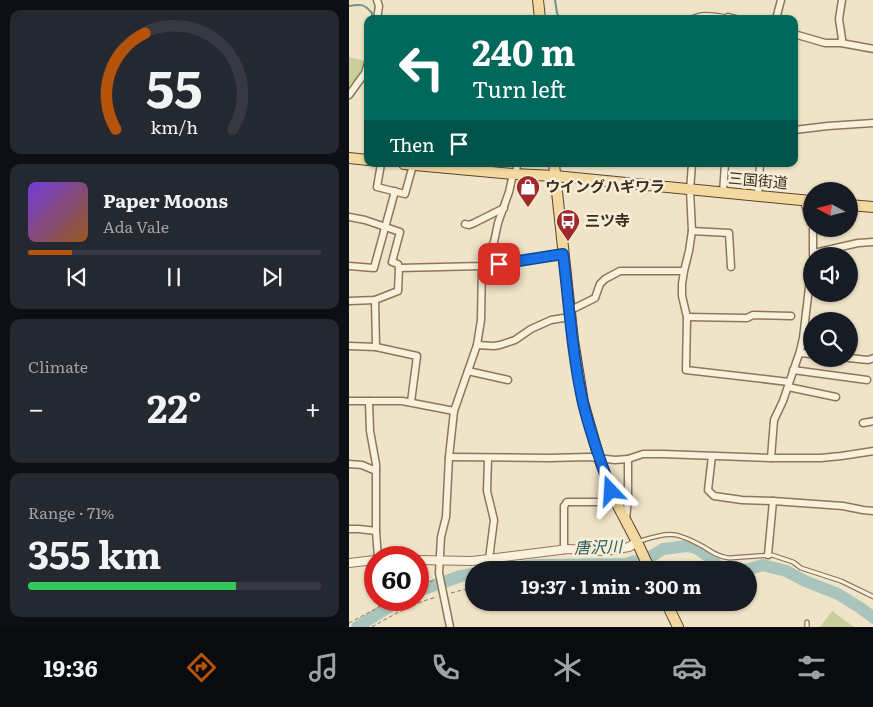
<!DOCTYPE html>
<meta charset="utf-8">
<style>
:root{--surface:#171b24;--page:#242831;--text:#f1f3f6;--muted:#9ea1a6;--line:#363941;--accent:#b45309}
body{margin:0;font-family:Literata,"Noto Sans JP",serif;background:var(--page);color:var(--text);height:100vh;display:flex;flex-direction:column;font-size:19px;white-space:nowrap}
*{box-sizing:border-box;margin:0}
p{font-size:16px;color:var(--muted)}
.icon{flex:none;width:28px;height:28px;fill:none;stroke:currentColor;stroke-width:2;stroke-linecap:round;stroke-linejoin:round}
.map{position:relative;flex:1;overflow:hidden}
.side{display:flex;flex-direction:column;gap:10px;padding:10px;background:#0d0f14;width:349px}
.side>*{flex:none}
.hud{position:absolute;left:15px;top:15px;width:434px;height:152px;border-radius:10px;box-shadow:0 1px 4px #0004;background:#00695c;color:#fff;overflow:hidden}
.needle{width:32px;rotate:277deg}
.tools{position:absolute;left:454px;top:182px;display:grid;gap:10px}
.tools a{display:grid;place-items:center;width:55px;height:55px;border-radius:50%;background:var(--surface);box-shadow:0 1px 4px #0004;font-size:25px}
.speed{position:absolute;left:15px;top:546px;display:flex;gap:10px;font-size:25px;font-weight:700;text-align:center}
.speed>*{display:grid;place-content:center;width:65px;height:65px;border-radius:50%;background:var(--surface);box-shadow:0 1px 4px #0004;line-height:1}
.speed .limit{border:8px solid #d22;background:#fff;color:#111}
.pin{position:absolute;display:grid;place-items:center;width:42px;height:42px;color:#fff;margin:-21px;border-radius:10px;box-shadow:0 2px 8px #0006}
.me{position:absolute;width:55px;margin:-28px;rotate:340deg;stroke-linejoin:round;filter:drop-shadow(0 0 4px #0008)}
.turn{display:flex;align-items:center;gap:18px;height:105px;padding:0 25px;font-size:22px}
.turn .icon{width:65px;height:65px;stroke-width:2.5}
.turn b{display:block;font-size:35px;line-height:42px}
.then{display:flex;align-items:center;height:48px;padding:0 25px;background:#0003;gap:10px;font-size:19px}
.big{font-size:38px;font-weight:700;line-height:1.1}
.side .card{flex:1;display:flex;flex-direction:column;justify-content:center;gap:8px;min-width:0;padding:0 18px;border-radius:10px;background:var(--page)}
.side .dial{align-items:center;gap:0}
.dial svg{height:130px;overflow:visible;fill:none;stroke:var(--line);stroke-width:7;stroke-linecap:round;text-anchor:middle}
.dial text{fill:var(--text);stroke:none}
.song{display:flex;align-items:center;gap:15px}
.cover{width:60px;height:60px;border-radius:8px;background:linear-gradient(135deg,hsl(260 70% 55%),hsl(30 70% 35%))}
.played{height:5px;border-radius:2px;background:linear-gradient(90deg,var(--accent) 15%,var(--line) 15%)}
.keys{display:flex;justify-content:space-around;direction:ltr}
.heat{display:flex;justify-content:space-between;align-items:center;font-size:28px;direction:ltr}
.charge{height:8px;border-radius:4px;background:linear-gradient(90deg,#34c759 71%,var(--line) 0)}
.trip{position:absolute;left:116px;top:561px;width:292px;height:50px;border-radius:25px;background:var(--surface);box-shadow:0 1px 4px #0004;font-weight:700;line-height:50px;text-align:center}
.tab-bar{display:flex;height:80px;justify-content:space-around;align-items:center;background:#090b0e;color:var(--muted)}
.tab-bar .icon{width:35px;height:35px}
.tab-bar .current{color:var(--accent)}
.tab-bar b{font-size:22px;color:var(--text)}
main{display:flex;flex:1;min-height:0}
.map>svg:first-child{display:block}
.green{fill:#c9cf9b}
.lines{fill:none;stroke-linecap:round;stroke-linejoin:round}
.stream{stroke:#6f938a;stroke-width:2}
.river{stroke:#a9c4bc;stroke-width:12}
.service-casing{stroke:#8d765c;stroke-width:5.5}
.minor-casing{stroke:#8d765c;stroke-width:9}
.tertiary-casing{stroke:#8d765c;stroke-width:10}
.primary-casing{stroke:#5b4430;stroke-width:12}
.path{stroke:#8d765c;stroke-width:1;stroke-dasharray:4 2.5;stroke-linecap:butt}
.service{stroke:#faf1dc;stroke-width:3}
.minor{stroke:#faf1dc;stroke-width:6}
.tertiary{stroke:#faf1dc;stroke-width:8}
.primary{stroke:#f3d9a0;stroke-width:10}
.route-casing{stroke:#114b97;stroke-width:12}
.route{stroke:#1a73e8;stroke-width:9}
.labels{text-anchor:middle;stroke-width:5;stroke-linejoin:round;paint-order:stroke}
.street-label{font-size:15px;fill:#3d2e20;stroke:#f7eed8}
.poi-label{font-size:15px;font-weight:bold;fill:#3d2e20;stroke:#f7eed8;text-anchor:start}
.water-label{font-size:16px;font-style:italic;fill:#2f5d5a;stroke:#f7eed8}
</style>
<main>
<section class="side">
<div class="card dial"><svg viewBox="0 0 100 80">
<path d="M14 69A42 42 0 1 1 86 69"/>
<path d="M14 69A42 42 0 0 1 32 10" stroke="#b45309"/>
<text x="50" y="56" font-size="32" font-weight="700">55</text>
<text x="50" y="72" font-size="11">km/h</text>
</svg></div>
<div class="card">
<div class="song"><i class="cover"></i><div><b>Paper Moons</b><p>Ada Vale</p></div></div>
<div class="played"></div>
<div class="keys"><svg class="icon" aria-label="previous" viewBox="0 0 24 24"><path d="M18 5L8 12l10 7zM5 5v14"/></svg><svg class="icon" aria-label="pause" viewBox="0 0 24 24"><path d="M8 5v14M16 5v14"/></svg><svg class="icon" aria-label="next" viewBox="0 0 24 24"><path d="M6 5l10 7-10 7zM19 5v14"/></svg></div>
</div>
<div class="card"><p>Climate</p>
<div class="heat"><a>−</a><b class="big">22°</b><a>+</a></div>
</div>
<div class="card"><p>Range · 71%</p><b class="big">355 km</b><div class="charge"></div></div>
</section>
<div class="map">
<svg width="525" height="627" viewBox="0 0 525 627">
<rect width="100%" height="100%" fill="#f0e4c8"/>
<!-- green -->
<g class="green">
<polygon points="0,57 16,61 9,76 0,86"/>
<polygon points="483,611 505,627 471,627"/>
</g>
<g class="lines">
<!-- stream -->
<g class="stream">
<polyline points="206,0 208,13 211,19"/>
<path d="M0,6C13,4 15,4 23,13V19"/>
<polyline points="19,48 17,56 19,62"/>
</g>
<!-- river -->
<g class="river">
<polyline points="146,570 187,565 277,564 303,556 314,549 338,546 347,548 359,556 373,570"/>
<polyline points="396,570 414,565 437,571 456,581 489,594 510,607 525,618"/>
<polyline points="69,591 112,576 125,573"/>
<polyline points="8,627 51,600"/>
</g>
<!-- service casing -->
<g class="service-casing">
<g id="service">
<path d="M341,19C353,12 365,15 378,17"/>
<path d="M291,541C322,532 326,531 355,547C363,552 370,557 380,558L423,555L444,562L452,568L492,581L525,597"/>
<polyline points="458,627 458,622"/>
</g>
</g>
<!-- minor casing -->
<g class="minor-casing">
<g id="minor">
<polyline points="379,17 387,19"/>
<polyline points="28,19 30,6 28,0"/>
<polyline points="427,19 432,0"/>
<polyline points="445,34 476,43 492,43 525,49"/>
<polyline points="492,43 493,39 490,19 493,0"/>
<polyline points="0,95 16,73 19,63"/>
<polyline points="445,130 479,126 525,123"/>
<polyline points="32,164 28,187 56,194 64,165"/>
<polyline points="343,164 341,190 343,231 340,251 335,271 333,284 333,296 338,317 337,370 440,382"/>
<polyline points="167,174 168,164"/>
<polyline points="374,193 376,164"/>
<polyline points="409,196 411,164"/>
<polyline points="455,200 459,216 462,223"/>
<polyline points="0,217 16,220 51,232 43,262 49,264 50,268 49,291 26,300 0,301"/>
<polyline points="116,224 120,225 125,223 155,208"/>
<polyline points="464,229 464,255"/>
<polyline points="343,231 380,233 382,267"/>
<polyline points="465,253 509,243 525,242"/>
<polyline points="0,266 25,268 46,191"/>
<polyline points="50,268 133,266 214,254"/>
<polyline points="26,300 27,347"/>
<polyline points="220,311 246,298 251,284 256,279 271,271 335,271"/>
<polyline points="338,317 398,318 404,315 442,316"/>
<polyline points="128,345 145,346 151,345 166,340 182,329 202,320 221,317"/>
<polyline points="0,346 27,347 68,356 62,402"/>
<polyline points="451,353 462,354"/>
<polyline points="500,358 519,360 525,358"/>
<polyline points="444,370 518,380"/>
<polyline points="119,371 159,380"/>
<polyline points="439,387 487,397"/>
<polyline points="0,401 53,401 105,411"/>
<polyline points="20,401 21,431 27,464 27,531 29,558"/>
<polyline points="514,423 525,421"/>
<polyline points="363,456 359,490 365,496 393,500 424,501 494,506 514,510 525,511"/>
<polyline points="100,457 200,458 240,457 266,460 279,459 294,454 314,454 422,458 472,458 492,456 525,451"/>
<polyline points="139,458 138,491 145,520 140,559"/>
<polyline points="422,458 425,420 434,401 451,351 454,338 462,271"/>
<polyline points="0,464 13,465 27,471"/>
<polyline points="277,520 279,497 279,459"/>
<polyline points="0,529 10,529 27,531"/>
<polyline points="215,550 215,506 218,502 267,502"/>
<polyline points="419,555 424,501"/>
<polyline points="101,627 90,573 92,537 97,517 100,457 105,411 128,345 132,320 133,266 145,242 149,223 160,192 164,174"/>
</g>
</g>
<!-- tertiary casing -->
<g class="tertiary-casing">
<g id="tertiary">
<polyline points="69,560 123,561 219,549 256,551 280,547 288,542"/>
<polyline points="0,563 26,560"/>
</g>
</g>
<!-- primary casing -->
<g class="primary-casing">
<g id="primary">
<polyline points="189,0 191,19"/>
<polyline points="0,158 19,160"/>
<polyline points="55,164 164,174 206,176 462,201"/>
<polyline points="205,164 224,340 234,402 250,458 267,502 288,542 301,570"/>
<polyline points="500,205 525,207"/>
<polyline points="317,602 329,627"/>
</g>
</g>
<!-- path -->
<g class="path">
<polyline points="69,587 85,580"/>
<polyline points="102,593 125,587"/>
<polyline points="0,623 43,600"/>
<path d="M23,627C44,615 64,603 88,597"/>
</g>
<!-- service -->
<use href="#service" class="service"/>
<!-- minor -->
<use href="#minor" class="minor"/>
<!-- tertiary -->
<use href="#tertiary" class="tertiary"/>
<!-- primary -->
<use href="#primary" class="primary"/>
</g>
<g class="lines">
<!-- route casing -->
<g class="route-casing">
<path id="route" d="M150,264L214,254C220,303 223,354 234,403C241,433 252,462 262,491"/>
</g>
<!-- route -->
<use href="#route" class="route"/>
</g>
<!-- icons -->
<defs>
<g id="shop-pin" transform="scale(1.25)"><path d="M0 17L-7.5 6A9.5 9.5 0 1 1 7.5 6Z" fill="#9e2a2b" stroke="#f7eed8"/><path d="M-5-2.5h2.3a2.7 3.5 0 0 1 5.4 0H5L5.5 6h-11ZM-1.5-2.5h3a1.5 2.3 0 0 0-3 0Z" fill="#fff"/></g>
<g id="bus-pin" transform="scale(1.25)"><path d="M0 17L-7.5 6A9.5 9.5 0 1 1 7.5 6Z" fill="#9e2a2b" stroke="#f7eed8"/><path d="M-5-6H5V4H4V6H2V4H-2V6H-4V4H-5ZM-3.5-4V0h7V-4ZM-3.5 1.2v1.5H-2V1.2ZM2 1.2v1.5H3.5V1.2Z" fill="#fff"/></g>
</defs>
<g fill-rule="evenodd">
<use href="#shop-pin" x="179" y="187"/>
<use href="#bus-pin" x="219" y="221"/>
</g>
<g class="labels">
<!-- street labels -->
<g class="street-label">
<text transform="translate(409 181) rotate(5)" y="5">三国街道</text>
</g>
<!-- poi labels -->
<g class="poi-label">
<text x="196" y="192">ウイングハギワラ</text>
<text x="236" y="226">三ツ寺</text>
</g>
<!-- water labels -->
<g class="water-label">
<text transform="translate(249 547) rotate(-2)" y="6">唐沢川</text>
</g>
</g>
</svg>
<div class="tools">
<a><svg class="needle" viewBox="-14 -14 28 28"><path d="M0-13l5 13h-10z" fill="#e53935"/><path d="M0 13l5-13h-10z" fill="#9ea1a6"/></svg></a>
<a><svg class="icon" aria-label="sound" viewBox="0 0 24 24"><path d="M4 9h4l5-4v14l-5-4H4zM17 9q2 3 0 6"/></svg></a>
<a><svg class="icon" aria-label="search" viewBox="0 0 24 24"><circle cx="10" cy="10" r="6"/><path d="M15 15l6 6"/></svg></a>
</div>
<div class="speed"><div class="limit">60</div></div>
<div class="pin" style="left:150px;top:264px;background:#d93025"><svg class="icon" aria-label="arrive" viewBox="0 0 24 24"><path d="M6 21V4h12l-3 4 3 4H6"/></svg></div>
<svg class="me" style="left:262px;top:491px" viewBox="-20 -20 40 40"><path d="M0-17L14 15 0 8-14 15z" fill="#1a73e8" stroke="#fff" stroke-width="4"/></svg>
<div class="trip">19:37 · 1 min · 300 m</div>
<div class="hud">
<div class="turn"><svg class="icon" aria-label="left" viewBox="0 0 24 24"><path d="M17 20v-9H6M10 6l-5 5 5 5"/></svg><div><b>240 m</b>Turn left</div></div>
<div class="then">Then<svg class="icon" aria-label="arrive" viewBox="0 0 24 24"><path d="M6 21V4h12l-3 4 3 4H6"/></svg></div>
</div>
</div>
</main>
<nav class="tab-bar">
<b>19:36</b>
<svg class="icon current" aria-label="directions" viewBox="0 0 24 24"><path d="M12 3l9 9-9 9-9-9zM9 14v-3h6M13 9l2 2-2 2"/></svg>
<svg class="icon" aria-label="music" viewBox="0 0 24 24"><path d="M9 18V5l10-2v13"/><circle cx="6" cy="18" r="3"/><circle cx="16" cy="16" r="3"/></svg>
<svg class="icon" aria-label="phone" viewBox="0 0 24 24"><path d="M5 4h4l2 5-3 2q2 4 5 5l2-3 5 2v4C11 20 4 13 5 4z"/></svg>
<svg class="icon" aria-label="climate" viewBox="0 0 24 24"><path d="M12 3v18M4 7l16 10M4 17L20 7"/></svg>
<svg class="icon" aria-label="car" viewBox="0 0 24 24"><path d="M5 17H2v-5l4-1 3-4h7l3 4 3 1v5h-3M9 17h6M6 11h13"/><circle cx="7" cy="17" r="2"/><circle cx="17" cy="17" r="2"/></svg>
<svg class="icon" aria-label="filters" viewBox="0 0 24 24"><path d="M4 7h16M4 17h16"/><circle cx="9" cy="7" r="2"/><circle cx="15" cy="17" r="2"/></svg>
</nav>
